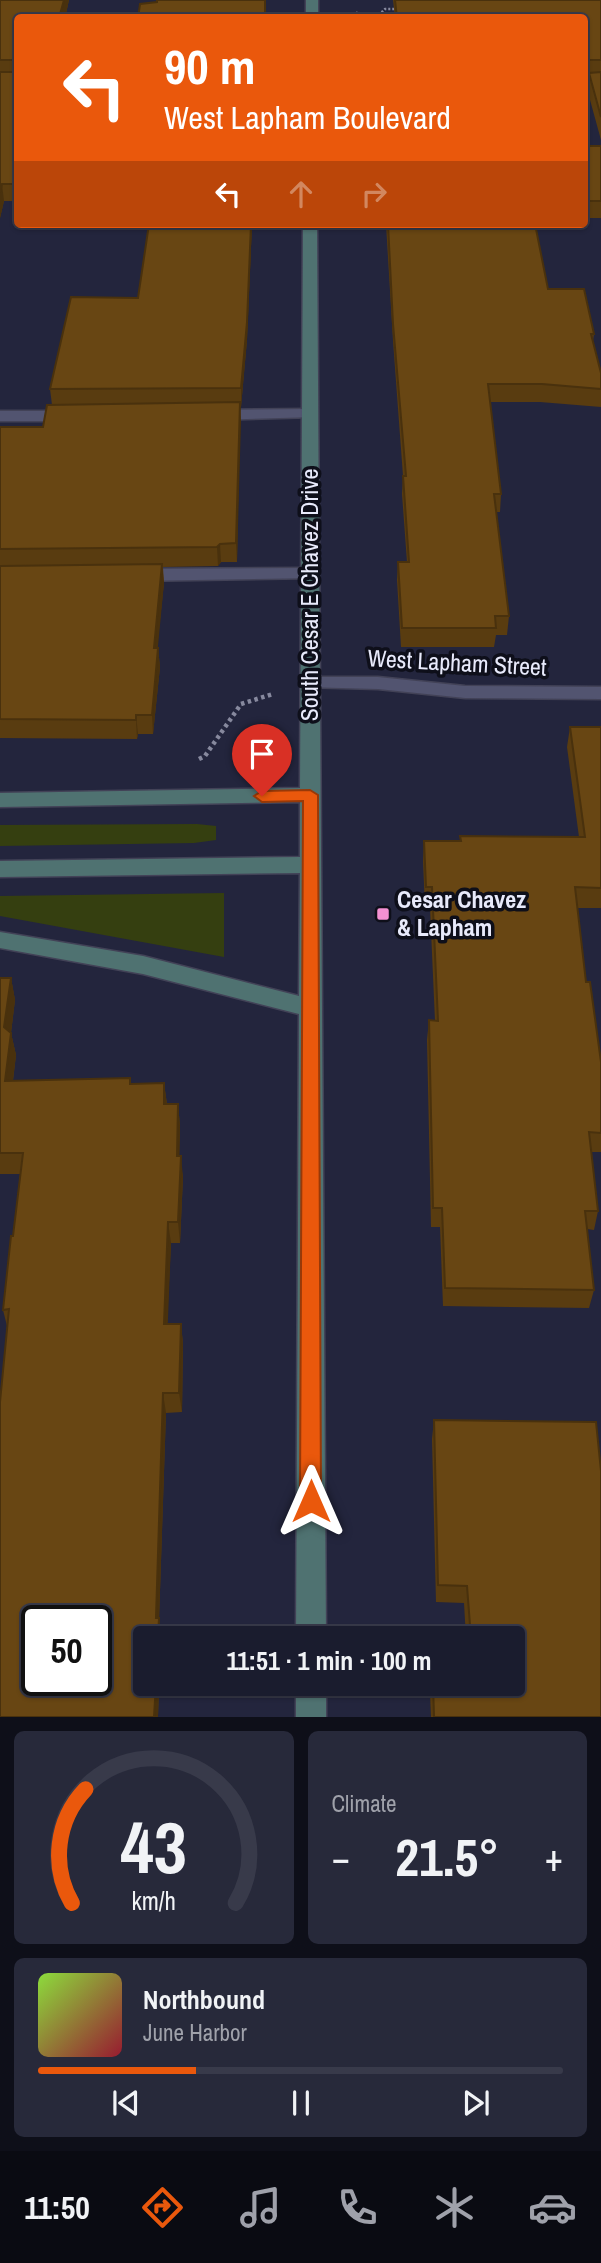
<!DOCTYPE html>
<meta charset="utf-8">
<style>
:root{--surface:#1a1c2e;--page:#27293a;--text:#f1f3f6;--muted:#9fa1aa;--line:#383a4a;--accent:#ea580c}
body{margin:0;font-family:"Archivo Narrow",sans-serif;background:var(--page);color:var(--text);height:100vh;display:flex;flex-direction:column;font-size:26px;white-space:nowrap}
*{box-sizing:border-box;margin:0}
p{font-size:23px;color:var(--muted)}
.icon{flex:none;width:38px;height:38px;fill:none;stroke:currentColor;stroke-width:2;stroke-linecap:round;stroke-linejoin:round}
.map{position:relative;height:1717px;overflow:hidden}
.drawer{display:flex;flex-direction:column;gap:14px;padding:14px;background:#0e0f19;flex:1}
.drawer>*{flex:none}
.banner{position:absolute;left:14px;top:14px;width:574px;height:214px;border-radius:7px;box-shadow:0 2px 5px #0004,0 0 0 2px var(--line);background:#ea580c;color:#fff;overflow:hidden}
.speed{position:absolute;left:21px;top:1605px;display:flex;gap:14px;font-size:35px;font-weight:700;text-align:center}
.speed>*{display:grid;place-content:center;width:91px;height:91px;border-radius:50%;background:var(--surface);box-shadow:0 2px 5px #0004,0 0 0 2px var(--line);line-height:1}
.speed .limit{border:4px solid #111;border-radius:10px;background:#fff;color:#111}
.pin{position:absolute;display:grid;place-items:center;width:60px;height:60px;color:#fff;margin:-72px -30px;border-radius:50% 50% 50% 0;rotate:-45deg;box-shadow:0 0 7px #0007}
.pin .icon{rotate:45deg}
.me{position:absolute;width:77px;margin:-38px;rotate:0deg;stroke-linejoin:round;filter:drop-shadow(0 0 5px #0008)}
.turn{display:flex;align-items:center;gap:24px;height:147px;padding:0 35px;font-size:32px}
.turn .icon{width:91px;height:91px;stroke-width:2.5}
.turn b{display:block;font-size:49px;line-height:60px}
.lanes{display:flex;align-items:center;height:66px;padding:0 35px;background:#0003;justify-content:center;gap:35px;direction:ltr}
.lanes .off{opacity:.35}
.big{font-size:52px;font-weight:700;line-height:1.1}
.drawer .tile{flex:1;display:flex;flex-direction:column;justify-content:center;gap:10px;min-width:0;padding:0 24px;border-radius:10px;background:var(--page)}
.drawer .dial{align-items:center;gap:0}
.dial svg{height:182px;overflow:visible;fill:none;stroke:var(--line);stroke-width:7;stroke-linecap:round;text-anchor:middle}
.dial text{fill:var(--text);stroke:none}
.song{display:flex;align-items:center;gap:21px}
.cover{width:84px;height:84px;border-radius:10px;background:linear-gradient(135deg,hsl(90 70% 55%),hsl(350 70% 35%))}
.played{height:7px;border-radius:4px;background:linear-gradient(90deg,var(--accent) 30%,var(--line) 30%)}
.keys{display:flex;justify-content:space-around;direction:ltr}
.heat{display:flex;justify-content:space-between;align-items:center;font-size:38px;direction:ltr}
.drawer .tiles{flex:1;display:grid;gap:14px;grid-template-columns:1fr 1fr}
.tile:last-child{grid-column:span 2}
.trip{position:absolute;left:133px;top:1626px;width:392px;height:70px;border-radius:7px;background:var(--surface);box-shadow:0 2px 5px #0004,0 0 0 2px var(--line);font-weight:700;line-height:70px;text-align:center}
.tabs{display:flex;height:112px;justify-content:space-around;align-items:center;background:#0a0b12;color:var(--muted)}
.tabs .icon{width:49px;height:49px}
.tabs .selected{color:var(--accent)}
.tabs b{font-size:32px;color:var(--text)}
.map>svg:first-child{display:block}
.green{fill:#353f10}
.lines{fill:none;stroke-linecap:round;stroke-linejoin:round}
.lane-casing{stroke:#424257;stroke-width:3}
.street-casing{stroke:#424257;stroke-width:3}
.secondary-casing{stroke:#424257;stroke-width:3}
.path-far1{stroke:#87899e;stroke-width:2.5;stroke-dasharray:2 2;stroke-linecap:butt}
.path{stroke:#87899e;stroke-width:4.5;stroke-dasharray:3.5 3.5;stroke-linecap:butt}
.lane{fill:#525470;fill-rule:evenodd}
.street{fill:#525470;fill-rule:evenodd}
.secondary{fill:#4f7271;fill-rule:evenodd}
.wall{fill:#593c10}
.shaded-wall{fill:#49310d}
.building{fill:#684613;stroke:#49310d;stroke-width:2;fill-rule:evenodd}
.route{fill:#ea580c;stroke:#983908;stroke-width:2}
.poi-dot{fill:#f491d3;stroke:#0e0f1a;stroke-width:2.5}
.labels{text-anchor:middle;stroke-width:7;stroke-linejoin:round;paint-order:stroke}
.street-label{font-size:24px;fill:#e8eafb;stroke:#0e0f1a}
.poi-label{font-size:24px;font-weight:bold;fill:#e8eafb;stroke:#0e0f1a;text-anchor:start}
</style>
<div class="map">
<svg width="601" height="1717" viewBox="0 0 601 1717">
<rect width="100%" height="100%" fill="#23253d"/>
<!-- green -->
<g class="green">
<polygon points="197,824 216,826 216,840 194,843 0,846 0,825"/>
<polygon points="224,893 224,957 0,916 0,896"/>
</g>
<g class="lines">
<!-- lane casing -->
<g class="lane-casing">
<polygon id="lane" points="309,568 318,574 315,578 136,581 127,575 136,569"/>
</g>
<!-- street casing -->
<g class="street-casing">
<g id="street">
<polygon points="309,409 315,411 317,414 315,417 212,420 204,415 212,410"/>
<polygon points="0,411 71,411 79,416 71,421 0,421"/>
<polygon points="311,677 378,677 465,686 601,687 601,699 465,698 378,689 304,687 301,683 304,679"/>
</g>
</g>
<!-- secondary casing -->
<g class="secondary-casing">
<g id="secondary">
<rect x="306" y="0" width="12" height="18"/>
<polygon points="303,224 317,224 326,1638 296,1638 299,1014 143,974 0,948 0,932 143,956 299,996 300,873 0,877 0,861 300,857 300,802 0,807 0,793 300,788"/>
<rect x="296" y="1684" width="30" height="33"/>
</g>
</g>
<!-- path-far1 -->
<g class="path-far1">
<polyline points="356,12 360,18"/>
<polyline points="376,18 385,9 399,9"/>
</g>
<!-- path -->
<polyline class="path" points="199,759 205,756 241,704 273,694"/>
<!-- lane -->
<use href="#lane" class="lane"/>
<!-- street -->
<use href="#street" class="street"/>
<!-- secondary -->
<use href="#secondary" class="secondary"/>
</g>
<!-- wall -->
<g class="wall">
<polygon points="0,0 69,0 65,18 18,18 18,195 16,201 4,201 0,218"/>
<polygon points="393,0 601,0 601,140 587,89 588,76 584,76 584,18 395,18"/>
<rect x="584" y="146" width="17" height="72"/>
<polygon points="149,224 252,224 247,340 241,407 240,407 237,562 221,562 218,566 163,567 164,583 157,648 158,648 160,667 153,734 138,734 137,739 0,738 0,427 43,427 52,405 50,389 138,298"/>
<polygon points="386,224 535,224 548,289 594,334 593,341 601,373 601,407 540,402 490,402 501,494 500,512 496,512 509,616 507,635 496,635 494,647 401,647 397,580 398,562 407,562 402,494 403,476 393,341"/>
<polygon points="570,727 601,727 601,908 577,908 586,982 601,1062 601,1152 591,1152 598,1211 594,1230 587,1229 594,1290 589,1308 443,1306 440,1227 431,1227 427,1040 429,1020 435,1021 430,908 425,908 423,861 424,841 460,841 460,836 579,837 567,747"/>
<polygon points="0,978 11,978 15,1000 11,1033 16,1055 13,1081 131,1084 164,1083 167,1104 178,1104 180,1126 179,1156 183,1177 180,1243 171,1243 167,1324 181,1324 183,1344 182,1412 166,1413 159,1621 161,1635 158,1717 0,1717 7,1326 3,1310 13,1236 20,1174 0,1174"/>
<polygon points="434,1420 601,1717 431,1717 430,1694 432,1684 513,1684 513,1638 466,1638 464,1603 436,1602 432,1439"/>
</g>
<!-- shaded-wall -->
<g class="shaded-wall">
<polygon points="64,0 69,0 65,18 59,18"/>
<polygon points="18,169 18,195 16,201 14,184"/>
<polygon points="2,184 4,201 0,218 0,192"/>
<polygon points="251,224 252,224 247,340 241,407 241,388"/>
<polygon points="240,402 241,421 237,562 236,543"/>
<polygon points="220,544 221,562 218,566 217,547"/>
<polygon points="162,564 164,583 156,667 154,648"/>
<polygon points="158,648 160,667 153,734 152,715"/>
<polygon points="136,715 138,734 137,739 136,720"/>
<polygon points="11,978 15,1000 9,1049 4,1027"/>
<polygon points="11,1033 16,1055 10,1103 5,1081"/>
<polygon points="164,1083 167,1105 164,1104"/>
<polygon points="178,1104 180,1126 179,1177 177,1156"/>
<polygon points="181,1156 183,1177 180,1243 178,1222"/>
<polygon points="168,1222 171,1243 167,1344 164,1324"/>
<polygon points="181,1324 183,1344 182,1412 179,1393"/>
<polygon points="163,1393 166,1413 159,1621 161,1635 161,1638 158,1638 156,1618"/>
<polygon points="156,1684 159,1684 158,1717 154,1717"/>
</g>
<!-- building -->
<g class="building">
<polygon points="0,0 64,0 59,18 18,18 18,60 0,60"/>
<polygon points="157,0 265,0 265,18 138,18 140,4 157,2"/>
<polygon points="395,0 601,0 601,60 585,60 584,18 397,18"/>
<polygon points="0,72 18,72 18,169 14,184 2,184 0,192"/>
<polygon points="601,72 601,117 589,73"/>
<rect x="584" y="146" width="17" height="55"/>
<polygon points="149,224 251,224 247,322 241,388 50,389 71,297 138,298"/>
<polygon points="388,224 535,224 548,289 584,289 594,334 591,334 601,373 601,389 542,384 488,384 501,494 494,494 509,616 495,616 496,628 402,628 398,562 409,562 403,476 406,476 393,324"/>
<polygon points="240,402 236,543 220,544 217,547 0,549 0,427 43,427 47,405"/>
<polygon points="162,564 154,648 158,648 152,715 136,715 136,720 0,719 0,566"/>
<polygon points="570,727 601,727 601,888 575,887 586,982 590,982 601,1062 601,1133 589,1132 598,1211 585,1211 594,1290 445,1288 442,1208 433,1208 429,1020 438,1021 432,887 426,887 424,841 461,841 460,836 585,837"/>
<path d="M0,978H11L4,1027L11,1033L5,1081L130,1078V1084L164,1083V1104H178L177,1156H181L178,1222H168L164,1324H181L179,1393H163L156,1618H159L158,1638H145V1684H156L154,1717H0V1402L9,1309L3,1310L11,1236H13L23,1153H0ZM37,1620H96V1680H37Z"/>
<polygon points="434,1420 596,1422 601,1471 601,1717 434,1717 433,1684 513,1684 513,1638 471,1638 467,1586 438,1585"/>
</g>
<!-- route -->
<polygon class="route" points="310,790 318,795 321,1501 318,1509 311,1512 303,1509 300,1501 303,801 262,802 254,796 262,791"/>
<!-- markers -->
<rect class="poi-dot" x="376" y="907" width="14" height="14" rx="3.5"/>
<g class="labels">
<!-- street labels -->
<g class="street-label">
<text transform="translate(310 595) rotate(-90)" y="8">South Cesar E Chavez Drive</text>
<text transform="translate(457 663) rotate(3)" y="8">West Lapham Street</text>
</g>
<!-- poi labels -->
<g class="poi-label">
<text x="397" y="908">Cesar Chavez<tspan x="397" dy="28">&amp; Lapham</tspan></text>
</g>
</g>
</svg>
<div class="speed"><div class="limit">50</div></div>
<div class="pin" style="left:262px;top:796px;background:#d93025"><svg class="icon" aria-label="arrive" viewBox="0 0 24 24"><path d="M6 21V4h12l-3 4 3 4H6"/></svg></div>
<svg class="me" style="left:311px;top:1501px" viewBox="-20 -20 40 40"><path d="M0-17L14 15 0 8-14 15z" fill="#ea580c" stroke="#fff" stroke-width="4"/></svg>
<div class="trip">11:51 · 1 min · 100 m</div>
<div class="banner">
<div class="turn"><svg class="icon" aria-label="left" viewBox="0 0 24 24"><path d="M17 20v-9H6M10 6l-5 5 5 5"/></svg><div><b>90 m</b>West Lapham Boulevard</div></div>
<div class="lanes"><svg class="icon" aria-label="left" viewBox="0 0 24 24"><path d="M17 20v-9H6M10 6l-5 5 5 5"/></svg><svg class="icon off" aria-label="ahead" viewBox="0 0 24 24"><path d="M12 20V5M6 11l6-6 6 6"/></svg><svg class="icon off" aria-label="right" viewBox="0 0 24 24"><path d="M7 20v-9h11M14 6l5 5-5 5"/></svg></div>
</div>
</div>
<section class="drawer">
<div class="tiles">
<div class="tile dial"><svg viewBox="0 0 100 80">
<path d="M14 69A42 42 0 1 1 86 69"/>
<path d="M14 69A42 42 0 0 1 20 19" stroke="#ea580c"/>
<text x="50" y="56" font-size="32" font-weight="700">43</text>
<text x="50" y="72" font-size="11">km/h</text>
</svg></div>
<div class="tile"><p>Climate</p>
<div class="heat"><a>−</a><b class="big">21.5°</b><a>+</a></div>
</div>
<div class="tile">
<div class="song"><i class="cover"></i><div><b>Northbound</b><p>June Harbor</p></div></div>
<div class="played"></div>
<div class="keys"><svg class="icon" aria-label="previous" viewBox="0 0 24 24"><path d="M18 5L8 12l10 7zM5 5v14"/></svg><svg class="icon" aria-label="pause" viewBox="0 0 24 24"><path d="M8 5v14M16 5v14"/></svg><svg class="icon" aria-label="next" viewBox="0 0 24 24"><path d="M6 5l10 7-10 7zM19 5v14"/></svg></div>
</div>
</div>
</section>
<nav class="tabs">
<b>11:50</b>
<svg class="icon selected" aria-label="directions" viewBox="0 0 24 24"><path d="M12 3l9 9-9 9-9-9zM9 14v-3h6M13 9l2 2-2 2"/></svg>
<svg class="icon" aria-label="music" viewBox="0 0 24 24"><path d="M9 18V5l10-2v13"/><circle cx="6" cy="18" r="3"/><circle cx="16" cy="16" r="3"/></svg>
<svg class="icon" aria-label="phone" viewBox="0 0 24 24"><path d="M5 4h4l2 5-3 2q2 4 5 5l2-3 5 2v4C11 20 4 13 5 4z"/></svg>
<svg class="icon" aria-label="climate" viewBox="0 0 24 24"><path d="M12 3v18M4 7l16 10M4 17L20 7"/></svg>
<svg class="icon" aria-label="car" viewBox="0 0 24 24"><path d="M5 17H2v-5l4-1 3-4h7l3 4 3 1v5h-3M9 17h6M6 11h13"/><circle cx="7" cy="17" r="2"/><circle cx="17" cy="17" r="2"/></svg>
</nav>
